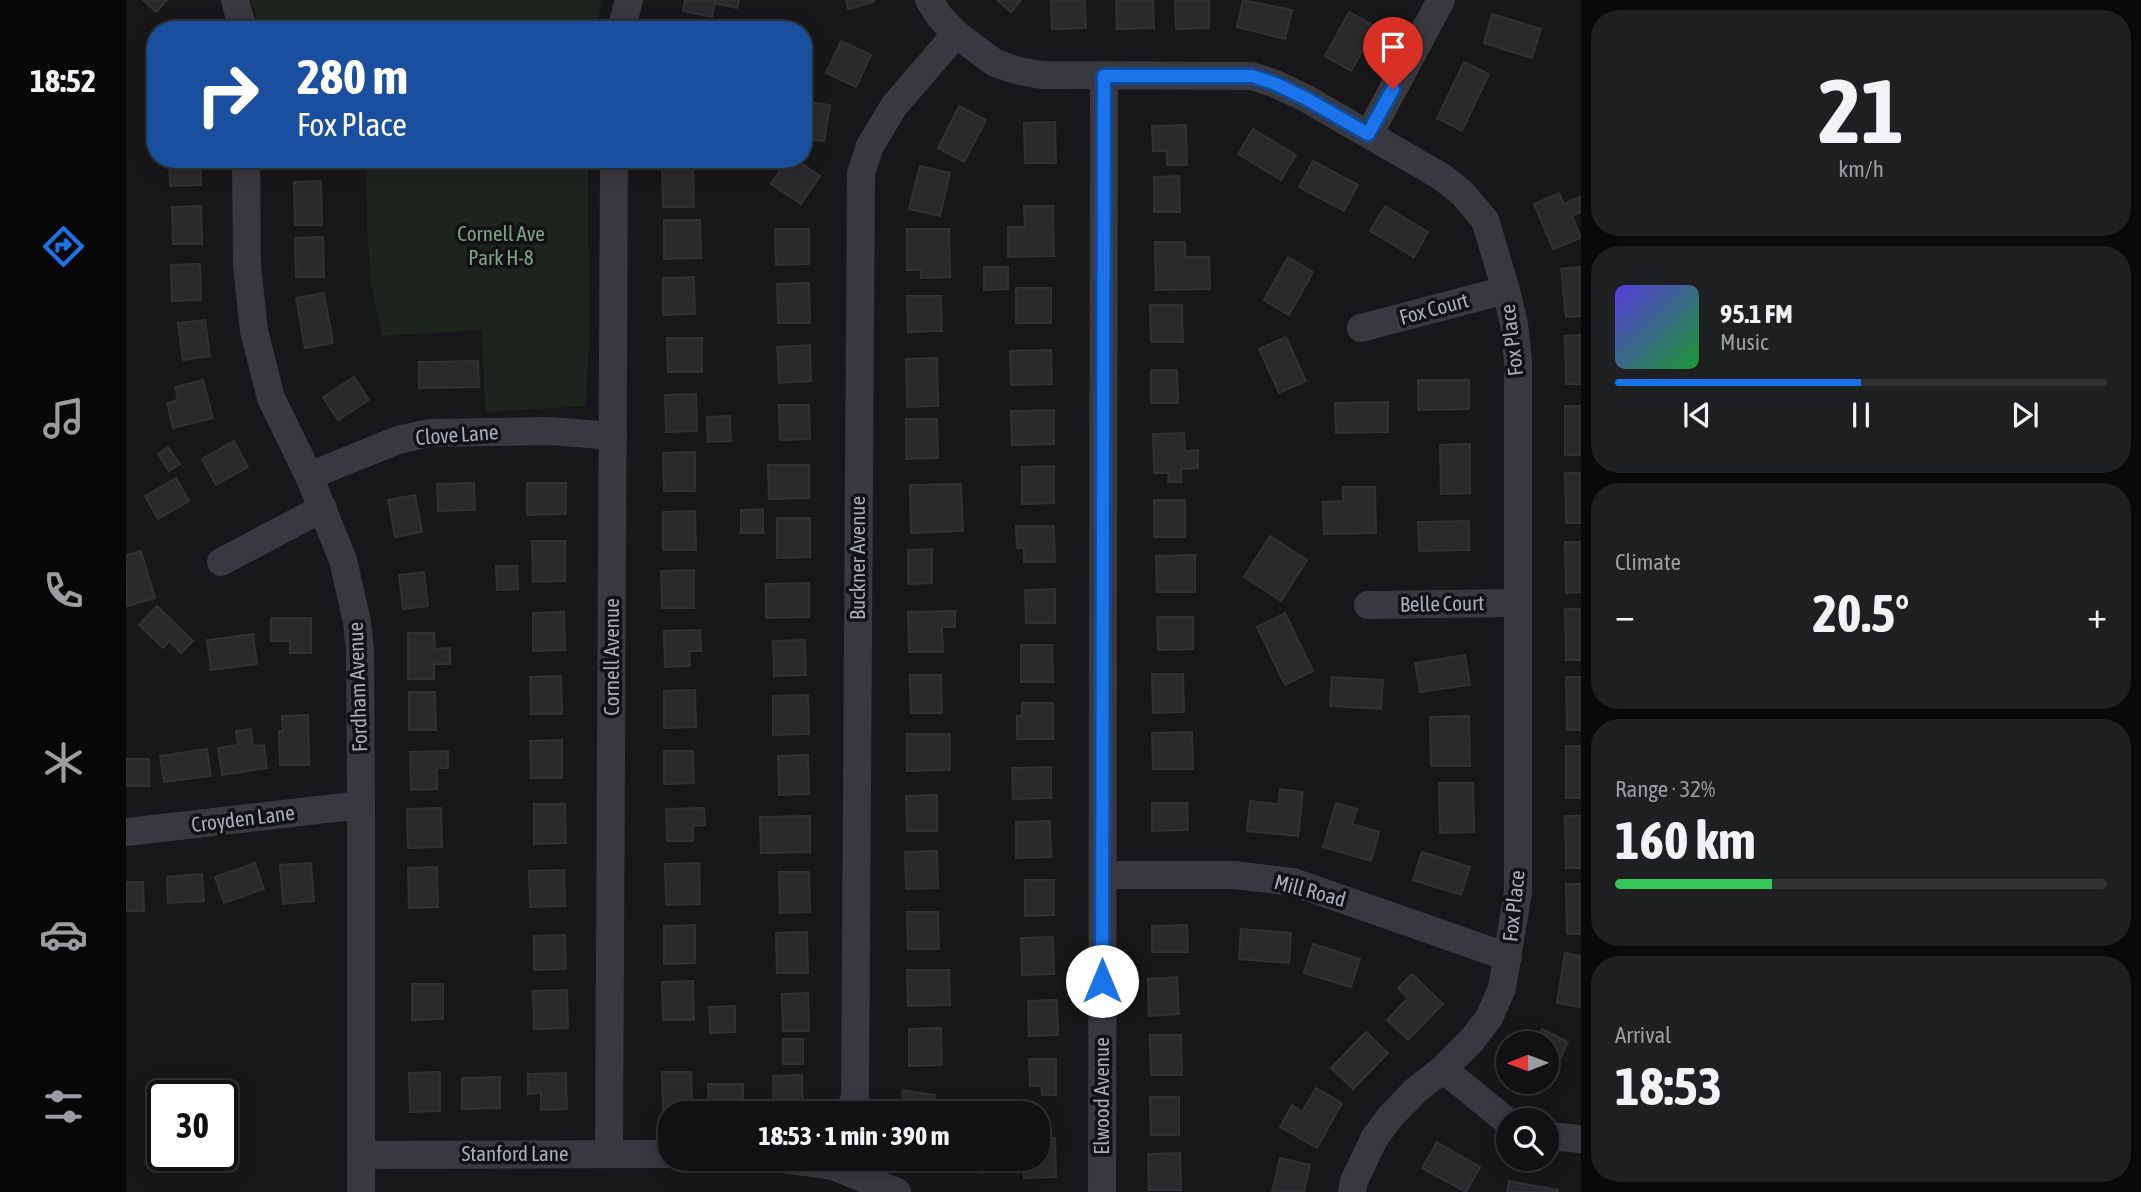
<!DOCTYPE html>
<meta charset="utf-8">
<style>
:root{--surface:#111113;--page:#1e1f21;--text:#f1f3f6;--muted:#9c9da0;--line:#303133;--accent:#1a73e8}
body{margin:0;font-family:"Asap Condensed",sans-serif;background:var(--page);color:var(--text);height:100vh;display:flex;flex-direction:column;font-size:26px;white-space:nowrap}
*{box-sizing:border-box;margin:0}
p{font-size:23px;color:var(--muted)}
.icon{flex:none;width:38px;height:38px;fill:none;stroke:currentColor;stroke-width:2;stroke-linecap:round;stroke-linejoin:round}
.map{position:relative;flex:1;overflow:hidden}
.sheet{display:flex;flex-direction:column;gap:10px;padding:10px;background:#09090a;width:560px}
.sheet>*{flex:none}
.banner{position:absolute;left:21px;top:21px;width:665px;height:147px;border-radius:28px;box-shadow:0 4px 18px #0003,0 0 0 2px var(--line);background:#1a4fa0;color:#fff;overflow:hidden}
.needle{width:46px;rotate:269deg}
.fabs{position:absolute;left:1370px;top:1031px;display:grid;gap:14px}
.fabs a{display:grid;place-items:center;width:63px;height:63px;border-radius:50%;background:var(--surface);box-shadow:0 4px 18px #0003,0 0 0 2px var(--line);font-size:35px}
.speed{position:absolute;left:21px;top:1080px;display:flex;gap:14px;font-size:35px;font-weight:700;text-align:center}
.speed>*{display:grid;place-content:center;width:91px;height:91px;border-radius:50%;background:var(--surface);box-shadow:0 4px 18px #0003,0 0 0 2px var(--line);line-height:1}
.speed .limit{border:4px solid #111;border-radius:10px;background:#fff;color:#111}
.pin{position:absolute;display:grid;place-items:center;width:60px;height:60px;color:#fff;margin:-72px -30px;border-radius:50% 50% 50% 0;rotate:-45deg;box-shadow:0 0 7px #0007}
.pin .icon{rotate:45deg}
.me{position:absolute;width:77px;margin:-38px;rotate:0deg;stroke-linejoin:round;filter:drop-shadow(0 0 5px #0008)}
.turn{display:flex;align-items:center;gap:24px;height:147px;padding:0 35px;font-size:32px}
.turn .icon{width:91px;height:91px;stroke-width:2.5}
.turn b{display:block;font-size:49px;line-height:60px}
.big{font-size:52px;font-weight:700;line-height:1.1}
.sheet .tile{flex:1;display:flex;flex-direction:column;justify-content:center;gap:10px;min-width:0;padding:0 24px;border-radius:28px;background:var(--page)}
.sheet .dial{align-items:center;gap:0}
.dial b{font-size:91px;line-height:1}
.song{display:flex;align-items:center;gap:21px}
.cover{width:84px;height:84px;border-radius:10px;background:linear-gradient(135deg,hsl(250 70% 55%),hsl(130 70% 35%))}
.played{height:7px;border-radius:4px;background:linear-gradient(90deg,var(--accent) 50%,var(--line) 50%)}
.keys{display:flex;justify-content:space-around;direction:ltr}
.heat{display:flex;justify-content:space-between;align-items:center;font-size:38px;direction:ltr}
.charge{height:10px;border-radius:5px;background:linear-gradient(90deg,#34c759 32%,var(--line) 0)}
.trip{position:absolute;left:532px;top:1101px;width:392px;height:70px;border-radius:28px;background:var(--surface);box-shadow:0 4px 18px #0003,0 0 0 2px var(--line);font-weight:700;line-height:70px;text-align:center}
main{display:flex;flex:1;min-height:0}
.menu{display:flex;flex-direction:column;width:126px;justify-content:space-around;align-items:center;background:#070708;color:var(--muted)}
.menu .icon{width:49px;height:49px}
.menu .selected{color:var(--accent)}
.menu b{font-size:32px;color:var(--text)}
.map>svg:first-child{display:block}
.green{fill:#1d241e}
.building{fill:#2a2a2d;stroke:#313135;stroke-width:2}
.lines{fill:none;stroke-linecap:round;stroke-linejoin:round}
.minor{stroke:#38383e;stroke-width:28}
.route-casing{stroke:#114b97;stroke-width:18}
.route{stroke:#1a73e8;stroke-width:12}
.labels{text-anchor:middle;stroke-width:7;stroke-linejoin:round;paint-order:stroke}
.park-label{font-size:21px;fill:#81a385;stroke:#121214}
.street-label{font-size:21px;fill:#a9adb8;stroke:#121214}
</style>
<main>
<nav class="menu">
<b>18:52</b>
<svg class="icon selected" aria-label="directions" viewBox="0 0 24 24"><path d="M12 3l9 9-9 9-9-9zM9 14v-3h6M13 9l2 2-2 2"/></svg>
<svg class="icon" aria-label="music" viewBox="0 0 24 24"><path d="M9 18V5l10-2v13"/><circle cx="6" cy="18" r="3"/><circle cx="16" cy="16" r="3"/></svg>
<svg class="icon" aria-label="phone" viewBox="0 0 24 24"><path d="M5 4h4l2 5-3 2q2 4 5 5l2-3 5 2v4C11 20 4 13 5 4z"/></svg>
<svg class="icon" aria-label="climate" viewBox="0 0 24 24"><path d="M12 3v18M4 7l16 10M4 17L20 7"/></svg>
<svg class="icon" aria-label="car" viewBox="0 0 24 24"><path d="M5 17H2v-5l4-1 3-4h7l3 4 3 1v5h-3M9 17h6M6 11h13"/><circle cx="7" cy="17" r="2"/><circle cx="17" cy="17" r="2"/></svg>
<svg class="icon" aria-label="filters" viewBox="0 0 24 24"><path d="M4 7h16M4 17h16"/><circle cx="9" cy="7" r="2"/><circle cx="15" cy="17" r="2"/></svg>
</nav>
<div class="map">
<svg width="1455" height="1192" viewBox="0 0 1455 1192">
<rect width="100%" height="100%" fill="#171719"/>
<!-- green -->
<g class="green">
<polygon points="125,0 476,0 469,30 133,30"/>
<polygon points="240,159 462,159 463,338 460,406 359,412 356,330 256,336 245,284 241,227"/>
</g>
<!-- building -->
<g class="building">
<polygon points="17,0 41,0 30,12"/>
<polygon points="559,0 613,0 611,8 589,3 586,17 557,11"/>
<polygon points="720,0 748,0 748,2 722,9"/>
<polygon points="871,0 895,0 885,12"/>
<polygon points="959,0 960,28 926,29 925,1"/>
<polygon points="990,0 1027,0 1028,28 991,29"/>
<polygon points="1049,0 1083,0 1083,28 1050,29"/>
<polygon points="1117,0 1166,10 1159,39 1111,27"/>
<polygon points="1223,12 1250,27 1225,71 1199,56"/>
<polygon points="1366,14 1415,29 1406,58 1358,43"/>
<polygon points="65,22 66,30 36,30 36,25"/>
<polygon points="715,41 745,55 730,87 700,73"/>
<polygon points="1338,62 1363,74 1336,131 1311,118"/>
<polygon points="677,101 704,105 698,141 677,138"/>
<polygon points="833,106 860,120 838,162 812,148"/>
<polygon points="929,122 930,163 899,163 898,123"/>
<polygon points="1060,125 1061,165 1041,165 1041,151 1027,151 1026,126"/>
<polygon points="1127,129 1170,155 1155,180 1112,154"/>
<polygon points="43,159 74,159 75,185 44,186"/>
<polygon points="170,159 195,159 195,167 170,168"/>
<polygon points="661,159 669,159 694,176 675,204 645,184"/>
<polygon points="1187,161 1232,185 1218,211 1173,187"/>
<polygon points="567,162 568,207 537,207 536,163"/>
<polygon points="794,166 824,173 814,216 783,209"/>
<polygon points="1053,176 1054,212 1028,212 1028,177"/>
<polygon points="195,181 196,225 169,225 168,182"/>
<polygon points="1433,193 1438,204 1454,197 1455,212 1446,216 1455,238 1427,249 1408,204"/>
<polygon points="75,206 76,244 47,244 46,207"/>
<polygon points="898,206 927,206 928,256 882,257 882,227 899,227"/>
<polygon points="1259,206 1302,232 1288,257 1244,231"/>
<polygon points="538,220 574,220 575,258 538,259"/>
<polygon points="649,229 683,229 683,264 650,265"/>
<polygon points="781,229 823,229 824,277 795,278 795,270 781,270"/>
<polygon points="197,237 198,277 170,277 169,238"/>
<polygon points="1029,242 1059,242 1059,257 1083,257 1084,289 1030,290"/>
<polygon points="1162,257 1187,272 1163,315 1138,300"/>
<polygon points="74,264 75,300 46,301 45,265"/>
<polygon points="858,267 882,267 882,289 858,290"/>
<polygon points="1455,267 1455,316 1440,317 1435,269"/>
<polygon points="568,277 569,314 537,315 537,278"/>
<polygon points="683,283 684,323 652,323 651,284"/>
<rect x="890" y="288" width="35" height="35"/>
<polygon points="198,293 207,343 179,348 170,298"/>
<polygon points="781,296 815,296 816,331 782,332"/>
<polygon points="1024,305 1056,305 1057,342 1025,342"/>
<polygon points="79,320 84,356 57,360 52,323"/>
<polygon points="1455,335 1455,384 1440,384 1439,336"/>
<polygon points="1160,337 1180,381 1153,393 1133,349"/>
<polygon points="541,338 576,338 576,372 542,372"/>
<polygon points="684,345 685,381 653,383 651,347"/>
<polygon points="925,350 926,384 885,385 884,351"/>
<polygon points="811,358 812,406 781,407 780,359"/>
<polygon points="352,361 353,387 293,388 293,362"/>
<polygon points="1025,370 1051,370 1052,403 1025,403"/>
<polygon points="228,377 243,400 212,420 197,397"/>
<polygon points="77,380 87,418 47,428 41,403 52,400 49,387"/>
<polygon points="1292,380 1343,380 1343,409 1292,410"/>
<polygon points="570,394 571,431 540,432 539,395"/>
<polygon points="1262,402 1262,432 1210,433 1209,403"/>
<polygon points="653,405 683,405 684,439 654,440"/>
<rect x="1439" y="406" width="16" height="49"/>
<polygon points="928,410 928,444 886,445 885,411"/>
<polygon points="604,416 605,441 582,442 581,417"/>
<polygon points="780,419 811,419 812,458 780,459"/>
<polygon points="1058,433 1059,451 1072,450 1072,468 1055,469 1055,482 1042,482 1043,473 1028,473 1027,434"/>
<polygon points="108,441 122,467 90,485 76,459"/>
<polygon points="1344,444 1344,493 1315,494 1314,445"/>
<polygon points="42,447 54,464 43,471 32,454"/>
<polygon points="569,452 569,491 538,491 537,453"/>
<polygon points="642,465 683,465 683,498 643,499"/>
<polygon points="928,466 928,503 896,504 896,467"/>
<polygon points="1439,473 1455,473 1455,523 1440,523"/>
<polygon points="50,478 63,501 32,519 19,496"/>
<polygon points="348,483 349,510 312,511 311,484"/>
<polygon points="401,483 440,483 440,514 401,515"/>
<polygon points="835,484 837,531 785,533 784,485"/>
<polygon points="1217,487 1249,487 1250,533 1198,534 1197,502 1217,501"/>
<polygon points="289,495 296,532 269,537 262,500"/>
<rect x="1028" y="500" width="31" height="37"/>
<polygon points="637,509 637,533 615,533 615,510"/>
<polygon points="569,511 570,550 537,550 537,512"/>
<polygon points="651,518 684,518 684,557 651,558"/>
<polygon points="1343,521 1343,550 1293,551 1292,522"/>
<polygon points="890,526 928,526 929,562 898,562 898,548 891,548"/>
<polygon points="1144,536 1181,560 1155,601 1118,577"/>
<polygon points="406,541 439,541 439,581 407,582"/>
<polygon points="1439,542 1455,542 1455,592 1440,593"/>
<polygon points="806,549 806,583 782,584 782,550"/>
<polygon points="15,551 29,598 1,606 0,555"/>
<polygon points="1069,555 1069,592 1031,592 1030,556"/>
<polygon points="370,566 391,566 392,589 371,590"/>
<polygon points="568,570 568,608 536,608 535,571"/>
<polygon points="298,572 302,606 277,609 273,575"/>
<polygon points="683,583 683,617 640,618 640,584"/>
<polygon points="929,589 929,623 900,623 899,590"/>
<polygon points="31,606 67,641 55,653 43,641 37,648 13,625"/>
<polygon points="1439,609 1455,609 1455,660 1440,660"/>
<polygon points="829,611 829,627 816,627 817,652 783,652 782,612"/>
<polygon points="438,612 439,650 407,651 407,613"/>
<polygon points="1159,613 1187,671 1159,685 1131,627"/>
<polygon points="1031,617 1067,617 1067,649 1032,650"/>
<polygon points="145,618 185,618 185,653 164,653 164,641 145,641"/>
<polygon points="574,630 575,651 563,651 564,666 539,667 538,631"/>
<polygon points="282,633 308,633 309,649 324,648 324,664 308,664 308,679 282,679"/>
<polygon points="127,634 131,664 85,670 81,640"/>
<polygon points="679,640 680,675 648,676 647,641"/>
<polygon points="895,645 926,645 927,682 895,682"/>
<polygon points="1339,655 1344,685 1294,692 1289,663"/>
<polygon points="1026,674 1057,674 1058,712 1027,713"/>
<polygon points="784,675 815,675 816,713 785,713"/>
<polygon points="435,676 436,714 405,714 404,677"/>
<polygon points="1206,677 1257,680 1255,709 1204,706"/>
<polygon points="1440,677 1455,677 1455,730 1441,730"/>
<polygon points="569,690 570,727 538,728 538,691"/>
<polygon points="283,692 309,692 310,730 283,730"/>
<polygon points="682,695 683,734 647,735 647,696"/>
<polygon points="896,703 927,703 927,739 891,739 891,716 896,716"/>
<polygon points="182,715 183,765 154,765 153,731 157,731 156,716"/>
<polygon points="1343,716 1344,766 1305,766 1304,717"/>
<polygon points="125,729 127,746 138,745 141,768 96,775 92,748 112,745 110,731"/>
<polygon points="1066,732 1067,769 1027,769 1026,733"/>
<polygon points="781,734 824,734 824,770 781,771"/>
<polygon points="436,740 436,778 405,778 404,741"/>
<rect x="1440" y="746" width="15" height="52"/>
<polygon points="81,749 85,776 38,782 34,756"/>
<polygon points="322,751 322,768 311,768 311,789 285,790 284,752"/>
<polygon points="538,751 567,751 568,783 538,784"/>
<polygon points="682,755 683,794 653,795 652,756"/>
<rect x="0" y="759" width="23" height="27"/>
<polygon points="925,767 925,798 887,799 886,768"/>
<polygon points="1313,783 1347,783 1348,832 1314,833"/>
<polygon points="1154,789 1177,792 1172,836 1121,831 1124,801 1153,804"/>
<polygon points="811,795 811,831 781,831 780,796"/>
<polygon points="1026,803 1061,803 1062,830 1026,831"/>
<polygon points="1210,803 1231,809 1226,824 1253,832 1245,861 1197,847"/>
<polygon points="408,804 439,804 440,843 408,844"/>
<polygon points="315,808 316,847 282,848 281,809"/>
<polygon points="578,808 579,825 567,826 567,841 541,841 540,809"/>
<polygon points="684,816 684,852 635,853 634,817"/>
<polygon points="1439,816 1455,816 1455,868 1440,868"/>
<polygon points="924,821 925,857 890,858 890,822"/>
<polygon points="811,851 812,888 780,889 779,852"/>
<polygon points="1296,852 1344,867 1335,895 1287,880"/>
<polygon points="129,863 138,889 98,903 89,877"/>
<polygon points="185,863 188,901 157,904 154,865"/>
<polygon points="573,863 574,904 540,905 539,864"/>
<polygon points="311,867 312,907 283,908 282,868"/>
<polygon points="438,870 439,906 404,907 403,871"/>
<polygon points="653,872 683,872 684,912 654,913"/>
<polygon points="76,874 78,901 42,903 41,877"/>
<polygon points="899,880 928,880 928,915 899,916"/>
<polygon points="0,882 17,882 18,911 0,911"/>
<polygon points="1440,884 1455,884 1455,934 1441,934"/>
<polygon points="781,912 812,912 813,949 782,949"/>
<polygon points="569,925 569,963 538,964 538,926"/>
<polygon points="1061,925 1062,952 1026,952 1026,926"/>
<polygon points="1115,929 1165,933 1163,963 1113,959"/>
<polygon points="681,932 682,973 651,973 650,933"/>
<polygon points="439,935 440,969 408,970 408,936"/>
<polygon points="927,937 928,974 896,975 895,938"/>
<polygon points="1187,944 1234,959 1225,987 1178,973"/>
<polygon points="1439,953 1455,956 1455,1007 1431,1003"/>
<polygon points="781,970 823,970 824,1005 782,1006"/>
<polygon points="1286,974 1317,1004 1282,1040 1261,1020 1282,998 1272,988"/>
<polygon points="1051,977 1053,1014 1023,1016 1022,979"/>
<polygon points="567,981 568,1020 537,1020 536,982"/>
<polygon points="286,984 317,984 317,1019 286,1020"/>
<polygon points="441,990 442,1028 408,1029 407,991"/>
<polygon points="682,993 683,1031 657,1031 656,994"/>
<polygon points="931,1000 932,1035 903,1036 902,1001"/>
<polygon points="609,1006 609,1032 584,1033 583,1007"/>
<polygon points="815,1028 816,1065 783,1066 783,1029"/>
<polygon points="1416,1029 1442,1042 1421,1087 1410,1082 1421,1082 1421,1043 1409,1043"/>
<polygon points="1240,1032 1262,1053 1227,1089 1205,1068"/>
<polygon points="1024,1035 1055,1035 1056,1075 1025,1075"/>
<rect x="657" y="1039" width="20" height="25"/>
<polygon points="903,1059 930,1059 930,1095 916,1095 915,1086 904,1086"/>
<polygon points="314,1072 314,1111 284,1112 283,1073"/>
<polygon points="536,1072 565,1072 566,1111 537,1112"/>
<polygon points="440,1073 441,1109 415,1110 415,1093 402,1094 402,1074"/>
<polygon points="676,1075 677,1111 648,1112 647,1076"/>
<polygon points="374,1077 374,1108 336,1109 336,1078"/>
<polygon points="582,1084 617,1084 617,1110 583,1111"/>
<polygon points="1190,1088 1216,1103 1191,1148 1154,1127 1166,1105 1176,1112"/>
<polygon points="777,1090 809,1095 806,1113 774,1113"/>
<polygon points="1024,1097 1053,1097 1053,1135 1025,1135"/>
<polygon points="912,1138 929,1138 930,1177 898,1178 898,1158 912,1158"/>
<polygon points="1311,1142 1354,1167 1340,1192 1296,1168"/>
<polygon points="1054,1153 1055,1190 1023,1190 1022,1154"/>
<polygon points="827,1158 862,1158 857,1173 826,1161"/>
<polygon points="1154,1158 1184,1165 1178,1192 1146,1192"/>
<polygon points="1383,1181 1432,1190 1432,1192 1381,1192"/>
</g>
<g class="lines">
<!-- minor -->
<g class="minor">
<polyline points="109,0 117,30"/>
<polyline points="803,0 814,17 830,34 869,63 893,71 916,75 1126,76 1150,84 1181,99 1316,177 1336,193 1359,220 1380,290 1388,324 1392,361 1392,892 1376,988 1363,1018 1346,1040 1317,1069 1290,1090 1265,1116 1249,1137 1228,1181 1226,1192"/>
<polyline points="495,30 503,0"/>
<polyline points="1243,134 1315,0"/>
<polyline points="120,159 121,265 128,331 145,398 183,476 217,560 231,622 234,649 235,805 235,1192"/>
<polyline points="1235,328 1380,290"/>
<polyline points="183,476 272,440 303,433 425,431 487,436"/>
<polyline points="95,562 197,508"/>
<polyline points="1242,605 1391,603"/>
<polyline points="0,832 235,805"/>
<polyline points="977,875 1108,875 1167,882 1382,957"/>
<polyline points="1317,1069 1382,1122"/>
<polyline points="723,1113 729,1096 735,173 744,146 768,106 830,34"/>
<polyline points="1421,1136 1455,1139"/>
<polyline points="483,1154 488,159"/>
<polyline points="235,1155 544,1154"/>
<polyline points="648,1158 707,1166 771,1192"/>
<polyline points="976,1192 978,76"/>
</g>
</g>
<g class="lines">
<!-- route casing -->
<g class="route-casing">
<polyline id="route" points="976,981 978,76 1126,76 1150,84 1181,99 1242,134 1267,89"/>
</g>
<!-- route -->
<use href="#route" class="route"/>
</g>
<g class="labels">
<!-- park labels -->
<g class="park-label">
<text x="375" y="241">Cornell Ave<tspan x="375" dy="24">Park H-8</tspan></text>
</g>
<!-- street labels -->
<g class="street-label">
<text transform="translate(1308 309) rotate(-15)" y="7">Fox Court</text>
<text transform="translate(1386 340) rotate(-97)" y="7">Fox Place</text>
<text transform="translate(331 435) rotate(-4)" y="7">Clove Lane</text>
<text transform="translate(732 558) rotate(-90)" y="7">Buckner Avenue</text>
<text transform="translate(1316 604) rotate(-1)" y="7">Belle Court</text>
<text transform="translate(486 657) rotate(-90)" y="7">Cornell Avenue</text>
<text transform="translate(232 687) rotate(-92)" y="7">Fordham Avenue</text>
<text transform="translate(117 819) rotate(-7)" y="7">Croyden Lane</text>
<text transform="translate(1184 891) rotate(15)" y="7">Mill Road</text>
<text transform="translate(1388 906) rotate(-84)" y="7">Fox Place</text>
<text transform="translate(976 1096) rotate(-90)" y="7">Elwood Avenue</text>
<text x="389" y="1161">Stanford Lane</text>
</g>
</g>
</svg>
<div class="fabs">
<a><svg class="needle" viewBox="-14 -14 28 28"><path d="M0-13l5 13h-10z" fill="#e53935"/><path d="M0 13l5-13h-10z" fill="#9c9da0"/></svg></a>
<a><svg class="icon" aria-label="search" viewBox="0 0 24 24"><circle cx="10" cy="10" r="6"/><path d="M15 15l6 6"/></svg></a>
</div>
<div class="speed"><div class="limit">30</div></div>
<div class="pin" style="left:1267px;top:89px;background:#d93025"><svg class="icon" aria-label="arrive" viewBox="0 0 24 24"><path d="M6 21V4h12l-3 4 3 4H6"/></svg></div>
<svg class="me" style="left:976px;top:981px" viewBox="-20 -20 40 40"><circle r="19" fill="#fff"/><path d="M0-13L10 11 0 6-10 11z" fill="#1a73e8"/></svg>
<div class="trip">18:53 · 1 min · 390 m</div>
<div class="banner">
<div class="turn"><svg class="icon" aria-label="right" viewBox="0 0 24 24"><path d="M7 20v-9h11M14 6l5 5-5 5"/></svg><div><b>280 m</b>Fox Place</div></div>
</div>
</div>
<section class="sheet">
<div class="tile dial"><b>21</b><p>km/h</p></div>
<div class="tile">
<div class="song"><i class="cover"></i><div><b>95.1 FM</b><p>Music</p></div></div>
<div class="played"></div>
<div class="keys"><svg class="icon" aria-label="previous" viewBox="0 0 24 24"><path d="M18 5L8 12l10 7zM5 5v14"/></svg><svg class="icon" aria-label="pause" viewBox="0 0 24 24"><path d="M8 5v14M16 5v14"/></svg><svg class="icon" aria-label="next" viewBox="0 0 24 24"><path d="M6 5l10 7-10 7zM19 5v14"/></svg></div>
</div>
<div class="tile"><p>Climate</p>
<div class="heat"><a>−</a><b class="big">20.5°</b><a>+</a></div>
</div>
<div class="tile"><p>Range · 32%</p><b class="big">160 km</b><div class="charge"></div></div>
<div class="tile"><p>Arrival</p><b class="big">18:53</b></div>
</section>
</main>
